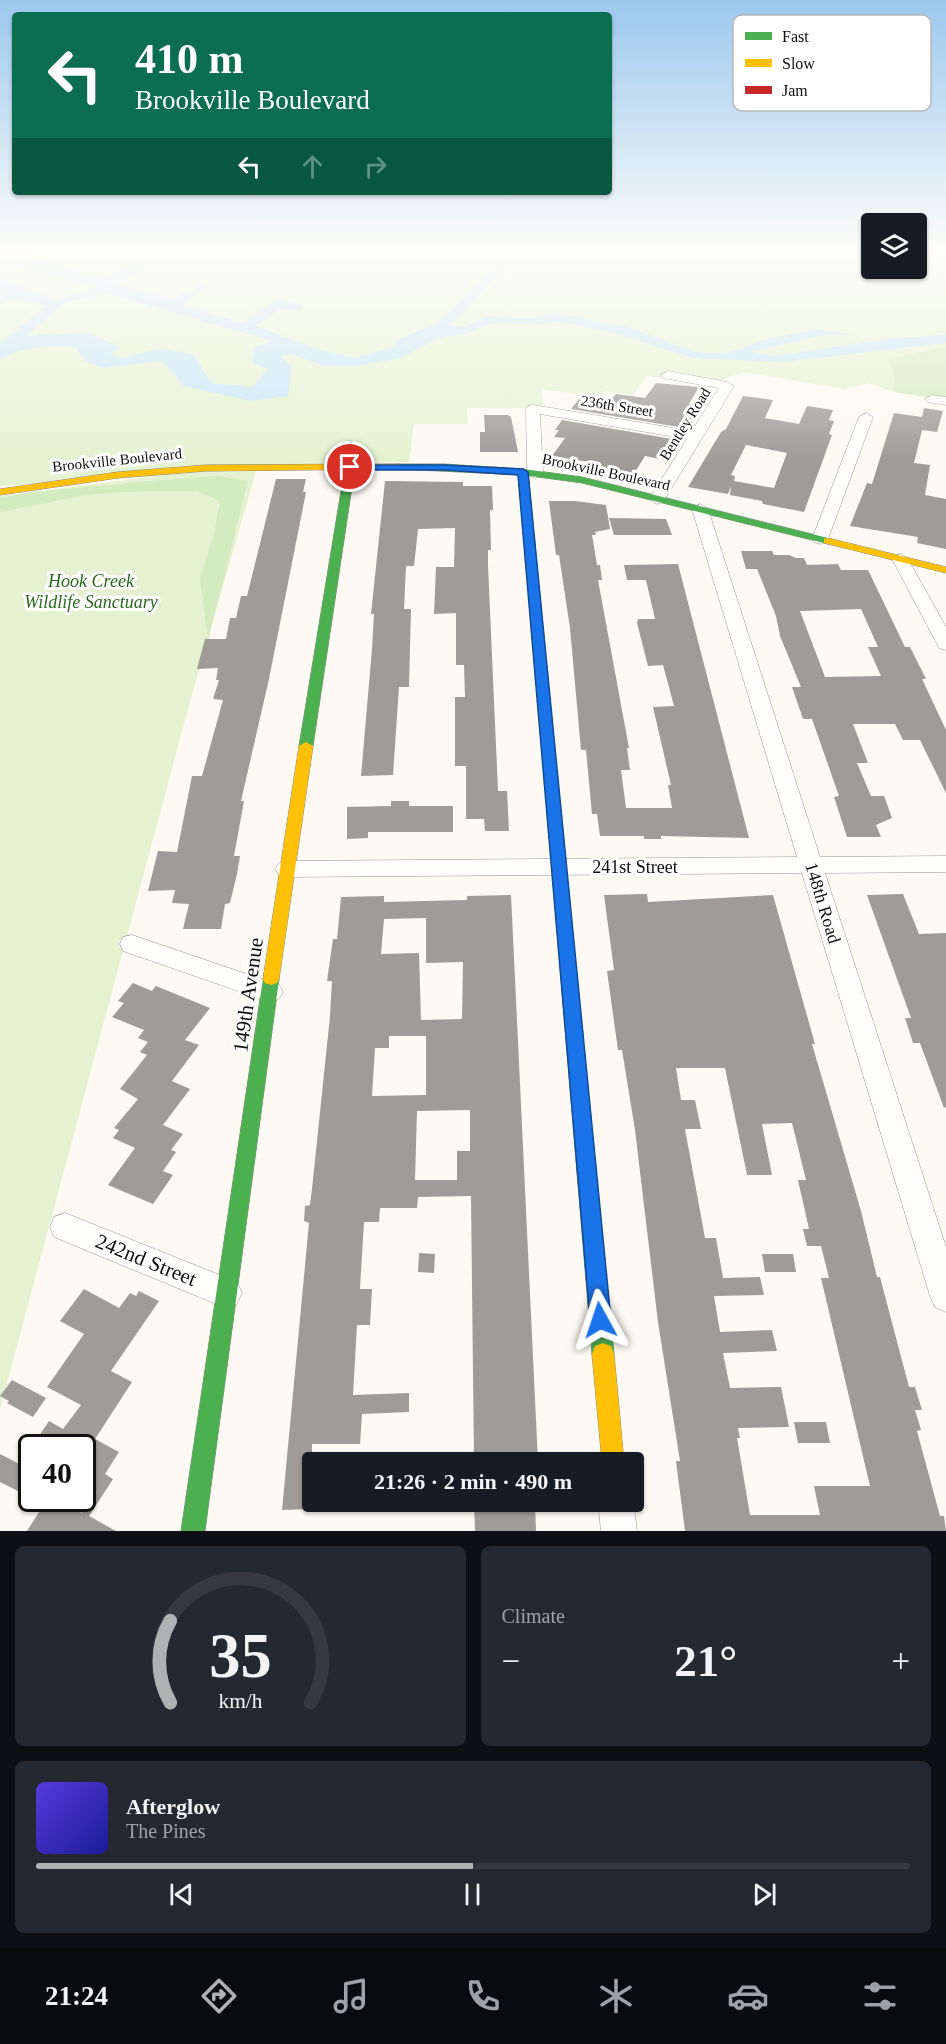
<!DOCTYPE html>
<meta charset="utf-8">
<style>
:root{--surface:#171b24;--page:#242831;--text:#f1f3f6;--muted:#9ea1a6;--line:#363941;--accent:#b0b1b2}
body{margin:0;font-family:"Times New Roman",serif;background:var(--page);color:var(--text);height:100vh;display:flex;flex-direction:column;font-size:22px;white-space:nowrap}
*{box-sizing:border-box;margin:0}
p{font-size:20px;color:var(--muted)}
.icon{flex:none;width:33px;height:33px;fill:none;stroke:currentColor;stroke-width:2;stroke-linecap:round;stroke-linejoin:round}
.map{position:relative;height:1531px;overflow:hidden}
.details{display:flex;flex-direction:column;gap:15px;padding:15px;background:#0d0f14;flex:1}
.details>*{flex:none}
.top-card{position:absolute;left:12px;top:12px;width:600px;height:183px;border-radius:6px;box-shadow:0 2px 4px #0004;background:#0b6e4f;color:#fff;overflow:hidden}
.controls{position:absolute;left:861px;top:213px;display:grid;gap:12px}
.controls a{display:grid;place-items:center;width:66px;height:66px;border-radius:6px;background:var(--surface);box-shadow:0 2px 4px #0004;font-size:30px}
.speed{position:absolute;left:18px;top:1434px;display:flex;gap:12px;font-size:30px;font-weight:700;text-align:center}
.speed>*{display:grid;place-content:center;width:78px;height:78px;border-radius:50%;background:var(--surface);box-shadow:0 2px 4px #0004;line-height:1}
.speed .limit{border:3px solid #111;border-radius:9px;background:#fff;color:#111}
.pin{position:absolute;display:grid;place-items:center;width:51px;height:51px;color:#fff;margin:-26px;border:3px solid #fff;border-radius:50%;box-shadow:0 2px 6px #0007}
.me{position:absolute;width:66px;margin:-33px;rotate:355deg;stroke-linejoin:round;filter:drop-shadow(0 0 4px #0008)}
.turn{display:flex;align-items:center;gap:21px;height:126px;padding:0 24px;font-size:27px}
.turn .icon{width:78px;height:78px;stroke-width:2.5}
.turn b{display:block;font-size:42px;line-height:51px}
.lanes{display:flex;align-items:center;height:57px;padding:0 24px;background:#0003;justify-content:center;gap:30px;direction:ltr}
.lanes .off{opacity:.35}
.big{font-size:45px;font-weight:600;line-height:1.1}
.details .card{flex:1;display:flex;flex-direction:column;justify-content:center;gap:9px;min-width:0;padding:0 21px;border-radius:9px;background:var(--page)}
.details .dial{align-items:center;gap:0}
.dial svg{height:156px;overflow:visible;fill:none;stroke:var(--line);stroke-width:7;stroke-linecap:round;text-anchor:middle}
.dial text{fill:var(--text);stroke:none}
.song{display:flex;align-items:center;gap:18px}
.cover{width:72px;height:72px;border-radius:9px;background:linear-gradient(135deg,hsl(250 70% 55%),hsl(240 70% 35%))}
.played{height:6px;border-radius:3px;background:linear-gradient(90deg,var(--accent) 50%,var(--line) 50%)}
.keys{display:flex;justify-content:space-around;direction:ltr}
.heat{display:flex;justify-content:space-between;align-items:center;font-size:33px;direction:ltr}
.details .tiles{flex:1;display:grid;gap:15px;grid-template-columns:1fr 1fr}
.card:last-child{grid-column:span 2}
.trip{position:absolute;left:302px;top:1452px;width:342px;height:60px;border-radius:6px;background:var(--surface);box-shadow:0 2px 4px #0004;font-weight:600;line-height:60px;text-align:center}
.dock{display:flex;height:96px;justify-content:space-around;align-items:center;background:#090b0e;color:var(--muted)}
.dock .icon{width:42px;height:42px}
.dock .on{color:var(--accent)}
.dock b{font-size:27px;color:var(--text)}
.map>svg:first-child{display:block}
.green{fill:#e4f2d1}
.forest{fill:#d4eabf}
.water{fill:#c8e5f7;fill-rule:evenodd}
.building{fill:#9f9c98;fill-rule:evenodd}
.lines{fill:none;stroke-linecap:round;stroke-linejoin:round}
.street-casing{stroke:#959491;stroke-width:1}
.fast-casing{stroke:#8c8b87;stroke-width:1}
.slow-casing{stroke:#8c8b87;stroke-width:1}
.jam-casing{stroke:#8c8b87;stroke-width:1}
.street{fill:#fffefd;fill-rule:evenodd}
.fast{fill:#4caf50;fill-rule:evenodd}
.slow{fill:#ffc107;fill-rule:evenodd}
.jam{fill:#c62828;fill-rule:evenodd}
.route{fill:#1a73e8;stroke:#114b97;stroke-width:1.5}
.labels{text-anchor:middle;stroke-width:6;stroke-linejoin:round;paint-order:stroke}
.far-street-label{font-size:15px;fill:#0e0e0e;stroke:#fff}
.park-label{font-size:18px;font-style:italic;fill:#28691b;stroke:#fff}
.street-label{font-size:18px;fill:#0e0e0e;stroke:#fff}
.near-street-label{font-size:21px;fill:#0e0e0e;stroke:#fff}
.key{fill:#fff;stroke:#b7b7b7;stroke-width:1.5}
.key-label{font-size:16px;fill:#0e0e0e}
</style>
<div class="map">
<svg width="946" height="1531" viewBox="0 0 946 1531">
<rect width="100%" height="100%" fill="#fcfaf2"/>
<!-- green -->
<g class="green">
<polygon points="0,248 871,248 872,268 916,268 917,251 946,256 946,400 894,392 869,383 845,389 744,372 709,385 647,376 633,395 604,391 598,397 541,389 544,408 467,408 467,424 414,424 409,462 364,463 0,486"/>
<polygon points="256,471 189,705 0,1409 0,496 174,474"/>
</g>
<!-- forest -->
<g class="forest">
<polygon points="817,248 871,248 871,258 832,253"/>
<polygon points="917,248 946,250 946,262 917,258"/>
<polygon points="946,347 946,400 894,392 894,378 889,359"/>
<polygon points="219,476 248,481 208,640 200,578 214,533 220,501 197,491 148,491 91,494 0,512 0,498 34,492 138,482"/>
</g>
<!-- water -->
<path class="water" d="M0,248H52L24,257L104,280L131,264L148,268L115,284L172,299L202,284L203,288L183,306L243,323L278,299L302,305L300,311L278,310L256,326L317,349L354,358L391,348L401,338L438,323L513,248H523L451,325L464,327L487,316L529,319L554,313L624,326L699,353H728L767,339L818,329L856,335L829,334L749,352L773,356L895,338L946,335V343L782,362L693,358L617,334L558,321L537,325L494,323L462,335L442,337L398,359L355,366H323L292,354L281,356L291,366L288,396L251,401L184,386L162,361L103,368L85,361L76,347C48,346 25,346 0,359V343L47,306L12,298L0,304V293L4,290L0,288V277L54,301L97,287L0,261ZM107,293L272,341L254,347L252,363L268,369L253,387L211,383L194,355L162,348L122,358L110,354L120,347L88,333L26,336L64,303Z"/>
<!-- building -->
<g class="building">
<polygon points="656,383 699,387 689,404 699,406 685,428 571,409 579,399 600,402 602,399 611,400 616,394 645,398"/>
<path d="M743,396L773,400L765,418L799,424L807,406L833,410L829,420L834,421L829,434L832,435L804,512L763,504L762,501L730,495L731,486L728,494L688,487L721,432L726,429ZM746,445L787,453L774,488L734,481L735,476L731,475Z"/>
<polygon points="924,408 943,411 937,432 922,430 914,463 930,465 925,495 946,499 946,549 917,543 918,537 850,526 867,483 872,484 894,413 922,417"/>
<polygon points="484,415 508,415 511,417 518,452 480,452 480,432 485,432"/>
<polygon points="562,420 678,440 665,460 645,456 633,475 599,469 602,464 552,456 565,438 554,437 559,430 555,430"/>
<polygon points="276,479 306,479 303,492 306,492 269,679 241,801 244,801 234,856 240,856 237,874 230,903 225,904 221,929 183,929 189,904 172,903 175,890 148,891 158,851 177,852 192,776 202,776 223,700 213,699 219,680 216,680 218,668 197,669 205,639 226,639 230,618 236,618 241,596 247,596"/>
<polygon points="385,481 463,482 463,486 492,486 493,510 490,510 491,550 488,550 488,565 498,791 507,791 509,831 485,831 484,819 466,819 466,766 455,766 455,697 465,697 464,665 456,665 456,613 434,614 436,567 454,567 455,528 418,529 414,566 406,566 404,609 411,609 409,687 399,687 393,775 361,776 372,649 374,614 371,614"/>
<polygon points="549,501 575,501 606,505 610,529 595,532 596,535 592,535 597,565 600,565 602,580 598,580 629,748 627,748 630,770 621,770 626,808 672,808 668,785 671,785 653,707 674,706 663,665 648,666 637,623 638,619 655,619 646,580 627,580 624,565 678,564 749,838 661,836 661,839 644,839 644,836 600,836 597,814 592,814 586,750 581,750 570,628 559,555 556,555"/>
<polygon points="609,518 666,519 672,535 614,535"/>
<path d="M741,551H772L774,555H789L796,558H804L807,565L838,564L841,570H868L905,647H910L926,679H922L946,730V793L920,740H903L895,724H853L868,763H857L871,796H884L892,818L876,825L881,837H847L834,797L839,796L812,719H803L792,687H801L780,636L776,616L757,569H746ZM861,609L878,647H868L881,676L825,677L800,611Z"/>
<polygon points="391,801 409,801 409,806 453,806 453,832 368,832 368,838 347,839 347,807 391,806"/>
<path d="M647,894L648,902L773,895L815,1044H812L861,1211L877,1277H880L909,1387H915L922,1410H915L921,1430L917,1431L940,1516H944L946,1531H685L676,1461H680L658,1322L635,1130L622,1050H618L607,971L614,970L604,895ZM676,1068H725L747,1175H772L762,1124L792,1123L806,1180H798L809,1229H803L807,1246H821L829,1278H821L870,1486H814L820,1515H750L737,1438H740L738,1428L789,1427L781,1387L730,1388L723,1353L777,1351L772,1330L720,1332L714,1296L764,1295L760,1277L723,1278L716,1238H705L685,1129H701L695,1100H681Z"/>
<polygon points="903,894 919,934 946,933 946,1107 944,1108 920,1043 913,1043 905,1018 911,1018 867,895"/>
<path d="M511,895L538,1462H474L471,1196L418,1197L417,1208H380L379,1222H364L360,1289H372L370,1325H357L353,1395L409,1393V1412L362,1414L360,1444H312V1509L282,1510L309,1223L304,1221L305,1206L310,1205L312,1189L330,1016L332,981H327L333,939H337L341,897L384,896V902L467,900V896ZM426,918V963L463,962L462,1019L421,1020L419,953L381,954L384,919ZM389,1036H426V1095L372,1096L375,1048H389ZM470,1110V1151H457V1180H415L417,1111Z"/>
<polygon points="133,983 152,991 156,986 210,1008 185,1040 199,1045 172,1081 190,1089 163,1125 183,1134 171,1150 176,1152 163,1171 173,1175 153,1204 108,1185 135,1148 113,1138 119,1130 114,1128 138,1099 120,1089 147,1055 140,1052 148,1042 138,1038 144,1030 112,1017 124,1003 118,1001"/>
<polygon points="419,1253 435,1254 434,1273 418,1272"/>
<polygon points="762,1254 793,1254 796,1272 765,1272"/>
<polygon points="84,1289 119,1308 130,1293 136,1296 139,1291 159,1301 111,1371 132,1382 95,1439 119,1452 105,1474 113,1479 89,1516 116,1531 27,1531 48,1498 56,1498 82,1513 82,1448 31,1448 49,1421 63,1429 81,1405 47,1387 84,1334 60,1321"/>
<polygon points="12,1380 46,1398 33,1417 7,1403 9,1401 0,1396"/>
<polygon points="794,1422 826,1422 830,1443 798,1443"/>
<polygon points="0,1454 31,1470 18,1491 0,1482"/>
<polygon points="474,1502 535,1502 536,1531 475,1531"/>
</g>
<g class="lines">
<!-- street casing -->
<g class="street-casing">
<g id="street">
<polygon points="668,371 727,382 734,386 663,502 657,504 649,499 687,439 540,414 543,473 535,478 530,476 527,473 526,409 528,406 533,405 692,431 719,388 663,378 661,375"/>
<polygon points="932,395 946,397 946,405 927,402 925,399"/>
<polygon points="866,413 873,417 828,539 820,544 814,542 812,539 859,417"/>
<polygon points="700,504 708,509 820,857 946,856 946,872 825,873 946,1247 946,1312 935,1307 930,1296 802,873 287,877 279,875 275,869 279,863 287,861 797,857 692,509"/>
<polygon points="900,554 908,559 946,627 946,650 939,648 937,644 892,559"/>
<polygon points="132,935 279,985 283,992 279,999 270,1002 123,951 120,944 123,937"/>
<polygon points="65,1213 237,1282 242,1293 237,1304 226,1308 54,1237 50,1227 54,1217"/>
<polygon points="633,1500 637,1531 601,1531 598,1502 633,1502"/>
</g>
</g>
<!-- fast casing -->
<g class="fast-casing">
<g id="fast">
<polygon points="350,464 355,467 313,746 306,750 299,746 345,467"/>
<polygon points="399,464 444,464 523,469 582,477 832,539 833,541 828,544 582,483 523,475 396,469 396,465"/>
<polygon points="557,840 562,841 564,845 614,1354 611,1362 603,1365 595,1362 592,1354 550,845 552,841"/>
<polygon points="271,973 277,975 279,979 205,1531 181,1531 263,979 265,975"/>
</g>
</g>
<!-- slow casing -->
<g class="slow-casing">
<g id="slow">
<polygon points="399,464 402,465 402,469 206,471 118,478 0,495 0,489 118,472 206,465"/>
<polygon points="828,538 946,567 946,573 824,543 824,539"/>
<polygon points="306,742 313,746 279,979 277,983 271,985 265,983 263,979 299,746"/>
<polygon points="603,1343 611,1346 614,1354 624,1462 602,1462 592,1354 595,1346"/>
</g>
</g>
<!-- jam casing -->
<g class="jam-casing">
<polygon id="jam" points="523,469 528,472 564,845 562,849 552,849 550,845 518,472"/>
</g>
<!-- street -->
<use href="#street" class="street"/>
<!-- fast -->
<use href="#fast" class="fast"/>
<!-- slow -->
<use href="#slow" class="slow"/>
<!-- jam -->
<use href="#jam" class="jam"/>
</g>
<!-- sky -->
<linearGradient id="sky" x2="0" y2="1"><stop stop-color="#9bc8ee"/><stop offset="0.54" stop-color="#fefdf9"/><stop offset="1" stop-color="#fefdf9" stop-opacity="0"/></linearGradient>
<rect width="946" height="462" fill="url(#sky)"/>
<!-- route -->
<polygon class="route" points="347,465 444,465 523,469 528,472 611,1320 608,1327 600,1330 593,1327 590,1320 518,475 444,470 350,470 347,469"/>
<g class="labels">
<!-- far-street labels -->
<g class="far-street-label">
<text transform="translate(617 406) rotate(9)" y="5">236th Street</text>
<text transform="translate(685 424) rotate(-58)" y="5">Bentley Road</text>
<text transform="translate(117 460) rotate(-6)" y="5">Brookville Boulevard</text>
<text transform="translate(606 472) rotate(12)" y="5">Brookville Boulevard</text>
</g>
<!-- park labels -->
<g class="park-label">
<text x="91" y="587">Hook Creek<tspan x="91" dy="21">Wildlife Sanctuary</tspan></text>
</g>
<!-- street labels -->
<g class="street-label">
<text x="635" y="873">241st Street</text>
<text transform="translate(823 903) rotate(73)" y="6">148th Road</text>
</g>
<!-- near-street labels -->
<g class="near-street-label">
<text transform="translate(248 995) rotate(-82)" y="7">149th Avenue</text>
<text transform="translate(146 1260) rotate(22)" y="7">242nd Street</text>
</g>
</g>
<!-- legend -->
<rect x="733" y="15" width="198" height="96" rx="9" class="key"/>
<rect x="745" y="32" width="27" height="8" fill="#4caf50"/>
<rect x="745" y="59" width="27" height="8" fill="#ffc107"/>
<rect x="745" y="86" width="27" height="8" fill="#c62828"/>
<g class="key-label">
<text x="782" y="42">Fast</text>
<text x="782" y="69">Slow</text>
<text x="782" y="96">Jam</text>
</g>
</svg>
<div class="controls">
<a><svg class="icon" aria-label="layers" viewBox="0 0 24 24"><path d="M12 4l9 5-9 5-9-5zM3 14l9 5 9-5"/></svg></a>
</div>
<div class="speed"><div class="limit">40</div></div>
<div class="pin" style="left:350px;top:467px;background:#d93025"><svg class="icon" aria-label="arrive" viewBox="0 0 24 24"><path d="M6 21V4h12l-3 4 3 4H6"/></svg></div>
<svg class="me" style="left:600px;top:1320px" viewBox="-20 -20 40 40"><path d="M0-17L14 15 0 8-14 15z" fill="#1a73e8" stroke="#fff" stroke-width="4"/></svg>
<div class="trip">21:26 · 2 min · 490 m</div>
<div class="top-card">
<div class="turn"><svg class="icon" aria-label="left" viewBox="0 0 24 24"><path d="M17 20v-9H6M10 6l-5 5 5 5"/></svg><div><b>410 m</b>Brookville Boulevard</div></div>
<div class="lanes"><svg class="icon" aria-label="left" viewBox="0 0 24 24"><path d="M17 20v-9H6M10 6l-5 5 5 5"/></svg><svg class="icon off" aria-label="ahead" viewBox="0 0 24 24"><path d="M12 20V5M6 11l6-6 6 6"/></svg><svg class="icon off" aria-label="right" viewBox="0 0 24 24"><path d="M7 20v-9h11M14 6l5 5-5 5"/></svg></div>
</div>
</div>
<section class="details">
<div class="tiles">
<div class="card dial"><svg viewBox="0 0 100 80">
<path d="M14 69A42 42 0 1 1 86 69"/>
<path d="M14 69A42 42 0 0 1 14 27" stroke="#b0b1b2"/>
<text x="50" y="56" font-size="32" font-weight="700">35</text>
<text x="50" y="72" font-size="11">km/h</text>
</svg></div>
<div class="card"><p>Climate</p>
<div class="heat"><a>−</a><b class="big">21°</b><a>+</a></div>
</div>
<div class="card">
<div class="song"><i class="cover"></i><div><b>Afterglow</b><p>The Pines</p></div></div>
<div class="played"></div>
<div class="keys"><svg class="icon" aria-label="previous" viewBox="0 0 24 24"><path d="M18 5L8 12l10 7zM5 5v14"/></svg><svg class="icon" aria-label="pause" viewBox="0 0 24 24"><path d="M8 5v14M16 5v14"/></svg><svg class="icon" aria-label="next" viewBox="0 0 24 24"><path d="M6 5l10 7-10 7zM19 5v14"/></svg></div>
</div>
</div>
</section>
<nav class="dock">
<b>21:24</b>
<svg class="icon on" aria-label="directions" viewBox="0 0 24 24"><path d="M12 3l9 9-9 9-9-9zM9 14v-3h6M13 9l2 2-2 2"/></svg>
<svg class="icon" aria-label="music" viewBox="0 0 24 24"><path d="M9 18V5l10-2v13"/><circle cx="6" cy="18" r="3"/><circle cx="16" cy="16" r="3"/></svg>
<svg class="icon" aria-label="phone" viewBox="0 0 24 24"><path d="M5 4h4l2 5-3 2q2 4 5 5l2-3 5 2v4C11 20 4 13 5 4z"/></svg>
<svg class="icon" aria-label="climate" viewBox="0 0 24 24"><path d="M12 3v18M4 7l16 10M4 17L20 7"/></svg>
<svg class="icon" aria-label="car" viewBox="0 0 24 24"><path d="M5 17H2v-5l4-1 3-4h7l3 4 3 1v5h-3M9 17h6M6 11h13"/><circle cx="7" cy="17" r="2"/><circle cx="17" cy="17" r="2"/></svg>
<svg class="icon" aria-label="filters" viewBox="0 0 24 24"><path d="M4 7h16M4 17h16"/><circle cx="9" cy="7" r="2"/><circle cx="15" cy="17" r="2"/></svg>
</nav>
